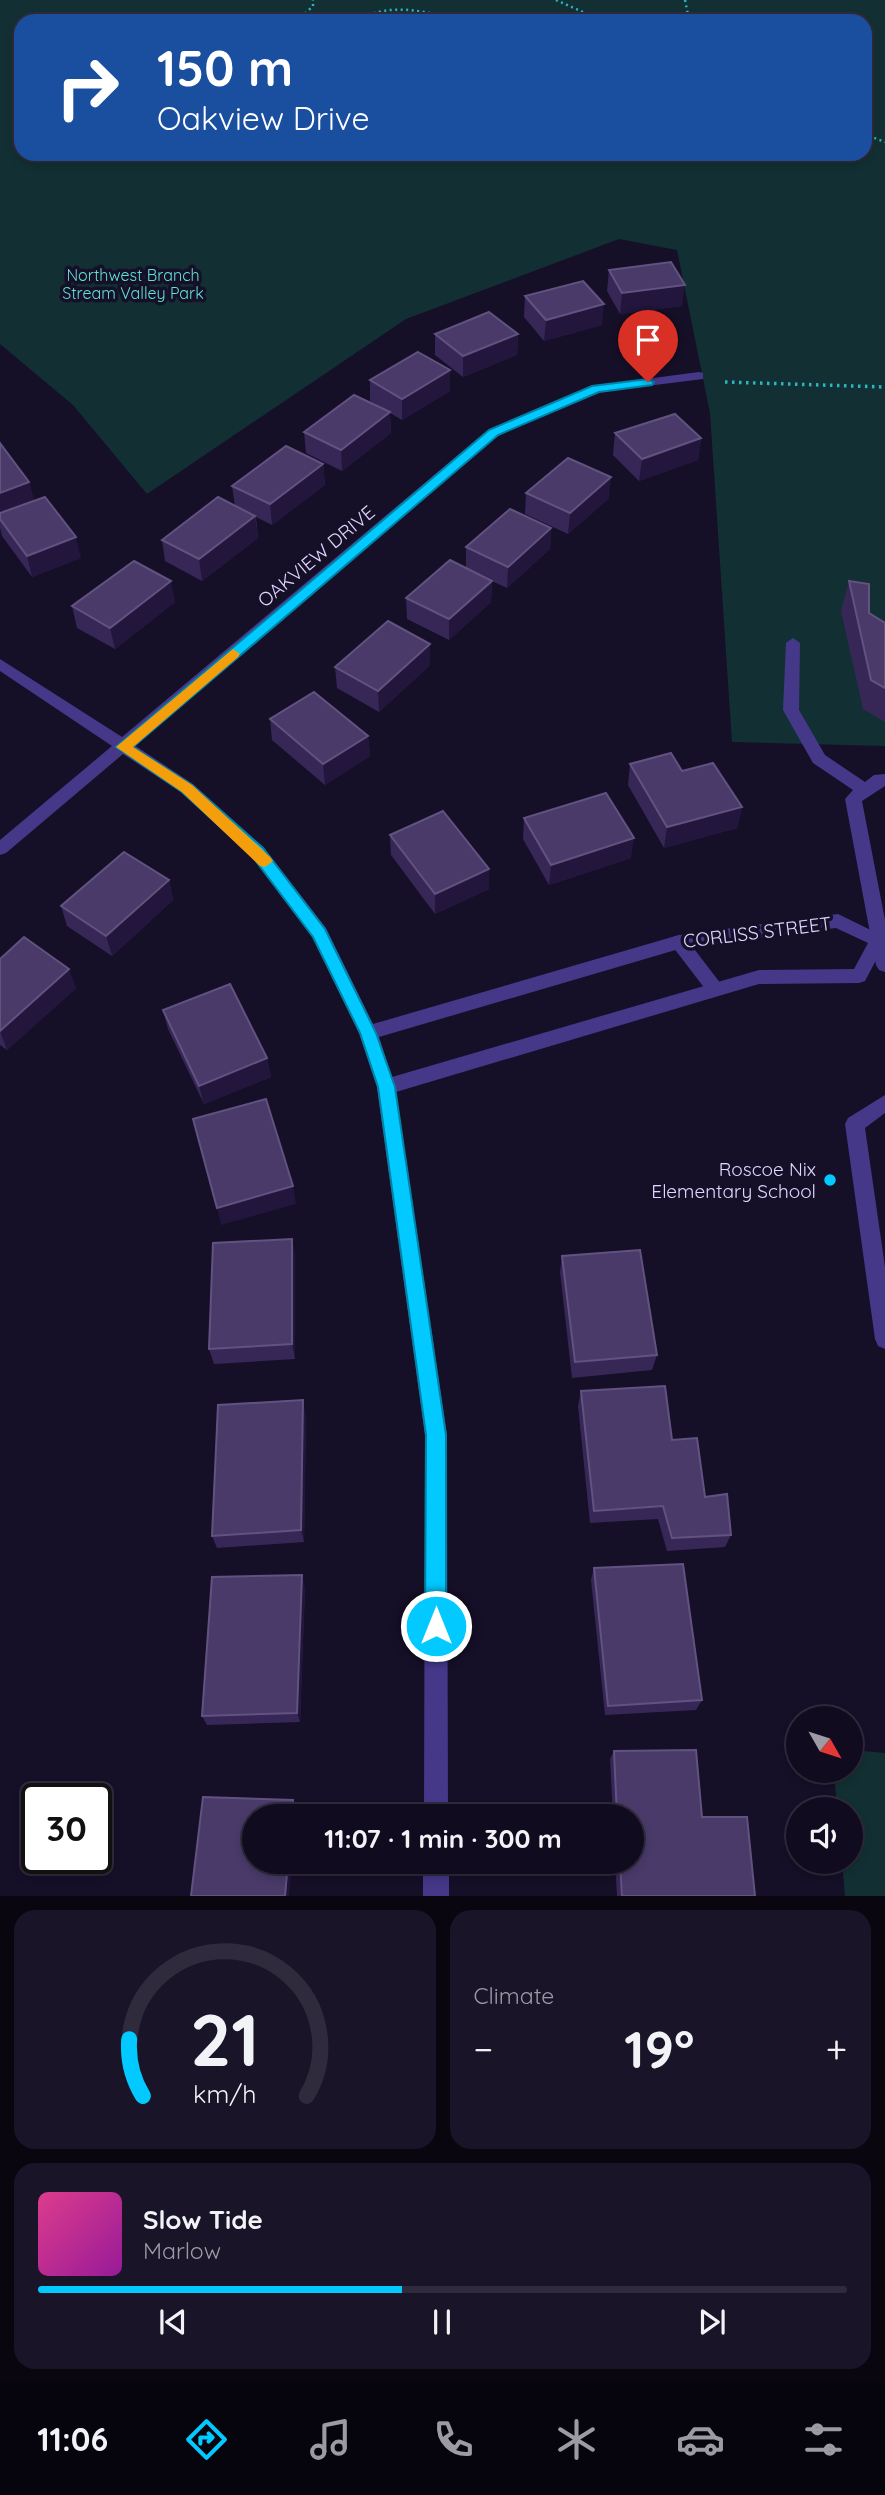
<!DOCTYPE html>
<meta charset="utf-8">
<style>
:root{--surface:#100b1e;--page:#191427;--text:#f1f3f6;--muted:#9c9ba4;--line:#302b3c;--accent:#02c9ff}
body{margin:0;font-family:Quicksand,sans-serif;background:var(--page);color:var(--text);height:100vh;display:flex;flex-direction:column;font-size:26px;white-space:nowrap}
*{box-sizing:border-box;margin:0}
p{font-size:23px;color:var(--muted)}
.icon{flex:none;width:38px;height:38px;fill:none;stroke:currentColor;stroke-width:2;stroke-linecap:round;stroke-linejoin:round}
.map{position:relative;height:1896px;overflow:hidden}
.details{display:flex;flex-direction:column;gap:14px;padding:14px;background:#090610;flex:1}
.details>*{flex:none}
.top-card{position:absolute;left:14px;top:14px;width:858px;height:147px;border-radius:21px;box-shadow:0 4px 10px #0003,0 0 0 2px var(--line);background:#1a4fa0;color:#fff;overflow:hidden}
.needle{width:46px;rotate:129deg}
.fabs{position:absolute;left:786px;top:1706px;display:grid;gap:14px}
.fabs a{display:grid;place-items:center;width:77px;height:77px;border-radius:50%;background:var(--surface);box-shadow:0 4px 10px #0003,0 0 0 2px var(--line);font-size:35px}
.speed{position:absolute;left:21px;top:1783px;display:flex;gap:14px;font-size:35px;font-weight:700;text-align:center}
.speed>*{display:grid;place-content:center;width:91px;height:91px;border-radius:50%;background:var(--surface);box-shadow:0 4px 10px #0003,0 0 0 2px var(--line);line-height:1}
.speed .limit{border:4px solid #111;border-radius:10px;background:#fff;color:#111}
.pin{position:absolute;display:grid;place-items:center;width:60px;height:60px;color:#fff;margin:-72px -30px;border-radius:50% 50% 50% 0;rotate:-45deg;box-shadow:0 0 7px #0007}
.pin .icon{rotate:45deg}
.me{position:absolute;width:77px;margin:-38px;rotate:0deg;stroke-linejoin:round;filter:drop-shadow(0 0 5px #0008)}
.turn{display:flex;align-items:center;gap:24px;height:147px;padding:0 28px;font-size:32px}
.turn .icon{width:91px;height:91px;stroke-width:2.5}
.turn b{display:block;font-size:49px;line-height:60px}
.big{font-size:52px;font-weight:800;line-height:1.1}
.details .tile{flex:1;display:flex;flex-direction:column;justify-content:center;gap:10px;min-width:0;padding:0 24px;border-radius:21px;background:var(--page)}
.details .dial{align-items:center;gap:0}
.dial svg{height:182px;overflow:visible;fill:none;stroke:var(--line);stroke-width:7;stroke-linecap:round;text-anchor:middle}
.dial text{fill:var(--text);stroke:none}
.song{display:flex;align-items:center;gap:21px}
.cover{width:84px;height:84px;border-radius:10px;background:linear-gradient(135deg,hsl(330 70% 55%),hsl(300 70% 35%))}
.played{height:7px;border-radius:4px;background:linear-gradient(90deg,var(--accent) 45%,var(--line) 45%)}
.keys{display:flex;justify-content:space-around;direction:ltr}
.heat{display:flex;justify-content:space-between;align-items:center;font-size:38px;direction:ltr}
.details .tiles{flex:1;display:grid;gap:14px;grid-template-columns:1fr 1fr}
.tile:last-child{grid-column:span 2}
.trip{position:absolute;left:242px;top:1804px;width:402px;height:70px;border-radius:35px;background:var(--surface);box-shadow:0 4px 10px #0003,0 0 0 2px var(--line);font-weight:800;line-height:70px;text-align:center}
.menu{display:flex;height:112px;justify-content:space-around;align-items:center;background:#06040c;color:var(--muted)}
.menu .icon{width:49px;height:49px}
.menu .selected{color:var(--accent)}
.menu b{font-size:32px;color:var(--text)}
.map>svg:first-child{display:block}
.green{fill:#123033;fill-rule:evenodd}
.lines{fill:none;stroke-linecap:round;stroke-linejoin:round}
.path-far1{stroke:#2bb6be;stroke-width:2.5;stroke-dasharray:2 3.5;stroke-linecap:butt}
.path{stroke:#2bb6be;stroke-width:3.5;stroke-dasharray:2.5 4.5;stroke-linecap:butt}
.lane{fill:#453889;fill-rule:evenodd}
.street{fill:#453889;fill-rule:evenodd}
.wall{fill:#372757}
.shaded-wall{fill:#22163c}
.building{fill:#493a69;stroke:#615280;stroke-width:2}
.route{fill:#02c9ff;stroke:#0183a6;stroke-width:2}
.slow{fill:#f59e0b}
.poi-dot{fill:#02c9ff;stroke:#160f28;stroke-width:2.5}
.labels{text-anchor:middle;stroke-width:7;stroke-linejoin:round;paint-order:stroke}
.far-park-label{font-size:16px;fill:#5de4d2;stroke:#160f28}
.street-label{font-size:19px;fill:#e0d6ff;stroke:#160f28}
.poi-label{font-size:19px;fill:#e0d6ff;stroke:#160f28;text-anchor:end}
</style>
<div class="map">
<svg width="885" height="1897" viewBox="0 0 885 1897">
<rect width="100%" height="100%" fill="#160f28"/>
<!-- green -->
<g class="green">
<path d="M0,0H885V746L732,742L710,413L677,250L619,239L406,319L147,494L73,405L0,344ZM21,21H864V154H21Z"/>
<polygon points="851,1750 885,1753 885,1896 845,1896 842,1862 850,1862 850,1810 837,1809 834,1771 850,1771"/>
</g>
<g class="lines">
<!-- path-far1 -->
<g class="path-far1">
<polyline points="556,0 603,21"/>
<polyline points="685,0 688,15 686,21"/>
<polyline points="297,21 313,6 313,0"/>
<path d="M359,21C387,0 432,13 464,21"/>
<polyline points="864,134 885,142"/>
</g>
<!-- path -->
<polyline class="path" points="725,382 885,387"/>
<!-- lane -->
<g class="lane">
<polygon points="793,638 800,643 799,710 825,755 865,782 874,775 885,774 885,786 862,801 885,920 885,972 879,970 876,965 845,799 853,790 813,763 783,710 786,643"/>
<polygon points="679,935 685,937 721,984 724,989 721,994 715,996 709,994 673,947 670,942 673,937"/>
<polygon points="885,1095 885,1113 865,1128 885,1267 885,1349 878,1346 875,1339 845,1124 848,1118"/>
</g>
<!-- street -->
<g class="street">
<path d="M699,372L703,373V379L599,392L499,435L134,745L193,784L264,848L326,928L373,1024L679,935L838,914L885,937V943L865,981L859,983L759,984L396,1092L447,1435L448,1816H424L425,1435L377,1087L359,1033L313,937L252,856L181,792L123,754L6,853L0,855V840L112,746L0,671V659L122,737L489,429L592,386ZM836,928L868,943L854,969L759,970L392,1077L379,1037L679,949Z"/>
<rect x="423" y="1862" width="26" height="35"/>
</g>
</g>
<!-- wall -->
<g class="wall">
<polygon points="609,270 682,306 620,314 607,291"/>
<polygon points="525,296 602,325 544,341 524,317"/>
<polygon points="435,334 518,334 517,355 463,377 435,355"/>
<polygon points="370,380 450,391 402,420 390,413 391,433 342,471 306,453 304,432 384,409 370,401"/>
<polygon points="615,433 701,438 698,460 639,481 613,455"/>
<polygon points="0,443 29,482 34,501 81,558 32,577 2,536 0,528"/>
<polygon points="323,464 325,485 272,525 256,517 258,538 202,581 165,561 162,540 235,506 232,486"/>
<polygon points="526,493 609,498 568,534 525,514"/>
<polygon points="551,528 550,549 507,588 492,581 491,602 449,640 407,619 406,598 466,568 466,547"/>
<polygon points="849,581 869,613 885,623 885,722 863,709 841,611"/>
<polygon points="175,602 115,649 77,628 72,606"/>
<polygon points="430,644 430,665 379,712 337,688 335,667"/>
<polygon points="270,719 368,736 370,756 325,785 272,740"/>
<polygon points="630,764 682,771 742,807 737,828 664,848 628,785"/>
<polygon points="524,818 631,858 549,885 523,839"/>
<polygon points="390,835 489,889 435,914 391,855"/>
<polygon points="169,880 173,900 112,956 67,926 61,906"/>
<polygon points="0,959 76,988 7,1050 0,1045"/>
<polygon points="163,1010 267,1058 271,1077 204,1104 168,1029"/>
<polygon points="292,1239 295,1255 295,1359 214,1364 209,1349"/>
<polygon points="562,1256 657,1355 652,1370 572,1378 560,1272"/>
<polygon points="581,1391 672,1440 705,1497 731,1535 725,1547 667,1551 658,1519 590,1523 578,1406"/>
<polygon points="306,1415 304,1542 217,1548 212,1536"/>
<polygon points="594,1568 702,1700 696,1710 605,1715 591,1580"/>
<polygon points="305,1587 300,1722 207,1725 202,1716"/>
<polygon points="614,1751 702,1817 755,1896 617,1896 615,1862 632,1862 632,1816 613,1816 610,1759"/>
</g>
<!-- shaded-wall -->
<g class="shaded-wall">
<polygon points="685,285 682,306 620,314 622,293"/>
<polygon points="604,304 602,325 544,341 546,320"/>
<polygon points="518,334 517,355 463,377 463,356"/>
<polygon points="450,370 450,391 402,420 402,399"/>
<polygon points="390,412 391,433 342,471 341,450"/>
<polygon points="701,438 698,460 639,481 642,459"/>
<polygon points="323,464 325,485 272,525 270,504"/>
<polygon points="611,477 609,498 568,534 570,513"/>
<polygon points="29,482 35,504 0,516 0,493"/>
<polygon points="255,516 258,538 202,581 199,559"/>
<polygon points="551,528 550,549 507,588 508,567"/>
<polygon points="76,537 81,558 32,577 27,556"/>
<polygon points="171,581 175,602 115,649 110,628"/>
<polygon points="492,581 491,602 449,640 449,619"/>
<polygon points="430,644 430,665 379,712 378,691"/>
<polygon points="368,736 370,756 325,785 323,764"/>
<polygon points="742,807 737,828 664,848 667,827"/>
<polygon points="634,838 631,858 549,885 551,865"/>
<polygon points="489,869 489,889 435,914 435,894"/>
<polygon points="169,880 173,900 112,956 106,936"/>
<polygon points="69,969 76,988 7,1050 0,1031"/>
<polygon points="267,1058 271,1077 204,1104 199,1086"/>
<polygon points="293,1186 296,1204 221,1225 217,1208"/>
<polygon points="292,1239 295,1255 295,1359 292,1344"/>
<polygon points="303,1400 306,1415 304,1542 301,1530"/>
<polygon points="302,1575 305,1587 300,1722 297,1713"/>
<polygon points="293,1800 296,1807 296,1816 291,1816"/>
<polygon points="288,1862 292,1862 289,1896 285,1896"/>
</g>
<!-- building -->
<g class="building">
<polygon points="671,262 685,285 622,293 609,270"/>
<polygon points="583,281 604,304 546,320 525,296"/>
<polygon points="489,312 518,334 463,356 435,334"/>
<polygon points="418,352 450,370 402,399 370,380"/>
<polygon points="354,395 390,412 341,450 304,432"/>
<polygon points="675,414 701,438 642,459 615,433"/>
<polygon points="0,443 29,482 0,493"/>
<polygon points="286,446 323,464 270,504 232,486"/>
<polygon points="568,458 611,477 570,513 526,493"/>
<polygon points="45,497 76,537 27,556 0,519 0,513"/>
<polygon points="218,497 255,516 199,559 162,540"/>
<polygon points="510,509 551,528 508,567 466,547"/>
<polygon points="450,560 492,581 449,619 406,598"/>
<polygon points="134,561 171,581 110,628 72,606"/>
<polygon points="849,581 869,584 869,613 885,623 885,688 871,680"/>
<polygon points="388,621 430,644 378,691 335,667"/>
<polygon points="314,692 368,736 323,764 270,719"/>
<polygon points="671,753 682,771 713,763 742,807 667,827 630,764"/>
<polygon points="606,793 634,838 551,865 524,818"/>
<polygon points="443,811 489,869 435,894 390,835"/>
<polygon points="124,852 169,880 106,936 61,906"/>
<polygon points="24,937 69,969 0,1031 0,959"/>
<polygon points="230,984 267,1058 199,1086 163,1010"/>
<polygon points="266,1099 293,1186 217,1208 193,1119"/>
<polygon points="292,1239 292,1344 209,1349 213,1243"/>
<polygon points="640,1250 657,1355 575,1362 562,1256"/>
<polygon points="665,1386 672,1440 697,1438 705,1497 727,1494 731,1535 672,1538 663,1506 594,1511 581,1391"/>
<polygon points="303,1400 301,1530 212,1536 218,1405"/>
<polygon points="683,1564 702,1700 608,1706 594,1568"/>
<polygon points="302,1575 297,1713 202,1716 212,1577"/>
<polygon points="696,1750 702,1817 747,1817 755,1896 622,1896 620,1862 632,1862 632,1816 617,1816 614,1751"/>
<polygon points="203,1797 293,1800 291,1816 254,1816 254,1862 288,1862 285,1896 191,1896"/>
</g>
<!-- route -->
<polygon class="route" points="648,379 654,382 652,385 599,392 498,435 133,747 192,785 263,848 325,929 376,1033 395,1087 446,1435 446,1626 443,1633 436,1637 428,1633 425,1626 426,1435 378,1087 360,1033 313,937 252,856 182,792 116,747 489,430 592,386"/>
<!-- slow -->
<polygon class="slow" points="233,649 240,654 238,657 133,747 192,785 270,857 273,861 265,867 260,866 182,792 116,747"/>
<!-- markers -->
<circle class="poi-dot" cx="830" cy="1180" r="7"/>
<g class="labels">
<!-- far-park labels -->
<g class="far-park-label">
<text x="133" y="281">Northwest Branch<tspan x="133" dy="18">Stream Valley Park</tspan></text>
</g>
<!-- street labels -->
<g class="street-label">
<text transform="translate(316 556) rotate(-40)" y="7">OAKVIEW DRIVE</text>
<text transform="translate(757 932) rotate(-7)" y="7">CORLISS STREET</text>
</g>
<!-- poi labels -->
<g class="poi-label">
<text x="816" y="1176">Roscoe Nix<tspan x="816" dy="22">Elementary School</tspan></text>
</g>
</g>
</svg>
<div class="fabs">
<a><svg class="needle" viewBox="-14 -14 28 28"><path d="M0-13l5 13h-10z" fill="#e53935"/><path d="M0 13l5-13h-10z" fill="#9c9ba4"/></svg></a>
<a><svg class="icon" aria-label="sound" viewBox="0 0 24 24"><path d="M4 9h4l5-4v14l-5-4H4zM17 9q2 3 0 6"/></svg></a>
</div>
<div class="speed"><div class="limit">30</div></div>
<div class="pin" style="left:648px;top:382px;background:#d93025"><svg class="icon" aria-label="arrive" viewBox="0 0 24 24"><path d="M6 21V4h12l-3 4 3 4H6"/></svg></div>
<svg class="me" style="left:436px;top:1626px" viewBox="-20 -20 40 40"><circle r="17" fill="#02c9ff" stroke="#fff" stroke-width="3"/><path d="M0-11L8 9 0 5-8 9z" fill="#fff"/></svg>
<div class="trip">11:07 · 1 min · 300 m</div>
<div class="top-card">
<div class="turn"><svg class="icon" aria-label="right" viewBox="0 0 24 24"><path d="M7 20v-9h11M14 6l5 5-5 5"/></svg><div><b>150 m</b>Oakview Drive</div></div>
</div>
</div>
<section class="details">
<div class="tiles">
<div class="tile dial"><svg viewBox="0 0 100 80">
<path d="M14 69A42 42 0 1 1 86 69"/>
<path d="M14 69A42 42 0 0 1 8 44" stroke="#02c9ff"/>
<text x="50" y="56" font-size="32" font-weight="700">21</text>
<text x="50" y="72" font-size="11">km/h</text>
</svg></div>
<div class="tile"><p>Climate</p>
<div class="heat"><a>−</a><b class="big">19°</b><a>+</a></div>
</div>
<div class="tile">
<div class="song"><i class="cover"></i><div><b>Slow Tide</b><p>Marlow</p></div></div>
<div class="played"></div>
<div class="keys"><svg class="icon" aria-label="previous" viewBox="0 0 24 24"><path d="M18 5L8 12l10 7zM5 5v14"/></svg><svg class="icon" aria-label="pause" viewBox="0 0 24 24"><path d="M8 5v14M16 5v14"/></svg><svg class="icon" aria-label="next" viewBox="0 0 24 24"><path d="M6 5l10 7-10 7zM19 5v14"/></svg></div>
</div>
</div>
</section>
<nav class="menu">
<b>11:06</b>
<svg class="icon selected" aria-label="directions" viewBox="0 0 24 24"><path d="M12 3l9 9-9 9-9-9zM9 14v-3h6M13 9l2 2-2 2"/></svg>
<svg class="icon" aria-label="music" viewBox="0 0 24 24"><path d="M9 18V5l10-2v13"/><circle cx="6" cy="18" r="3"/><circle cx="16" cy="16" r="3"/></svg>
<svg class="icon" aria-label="phone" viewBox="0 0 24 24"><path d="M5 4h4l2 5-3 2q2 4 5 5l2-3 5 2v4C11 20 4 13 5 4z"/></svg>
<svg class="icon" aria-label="climate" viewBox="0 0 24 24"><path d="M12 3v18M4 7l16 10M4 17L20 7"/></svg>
<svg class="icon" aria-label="car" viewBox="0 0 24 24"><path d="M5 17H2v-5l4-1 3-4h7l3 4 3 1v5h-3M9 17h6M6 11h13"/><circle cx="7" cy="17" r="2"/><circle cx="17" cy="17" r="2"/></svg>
<svg class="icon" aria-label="filters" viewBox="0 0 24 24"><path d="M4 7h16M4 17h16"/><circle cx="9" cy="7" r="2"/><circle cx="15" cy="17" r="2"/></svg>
</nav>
